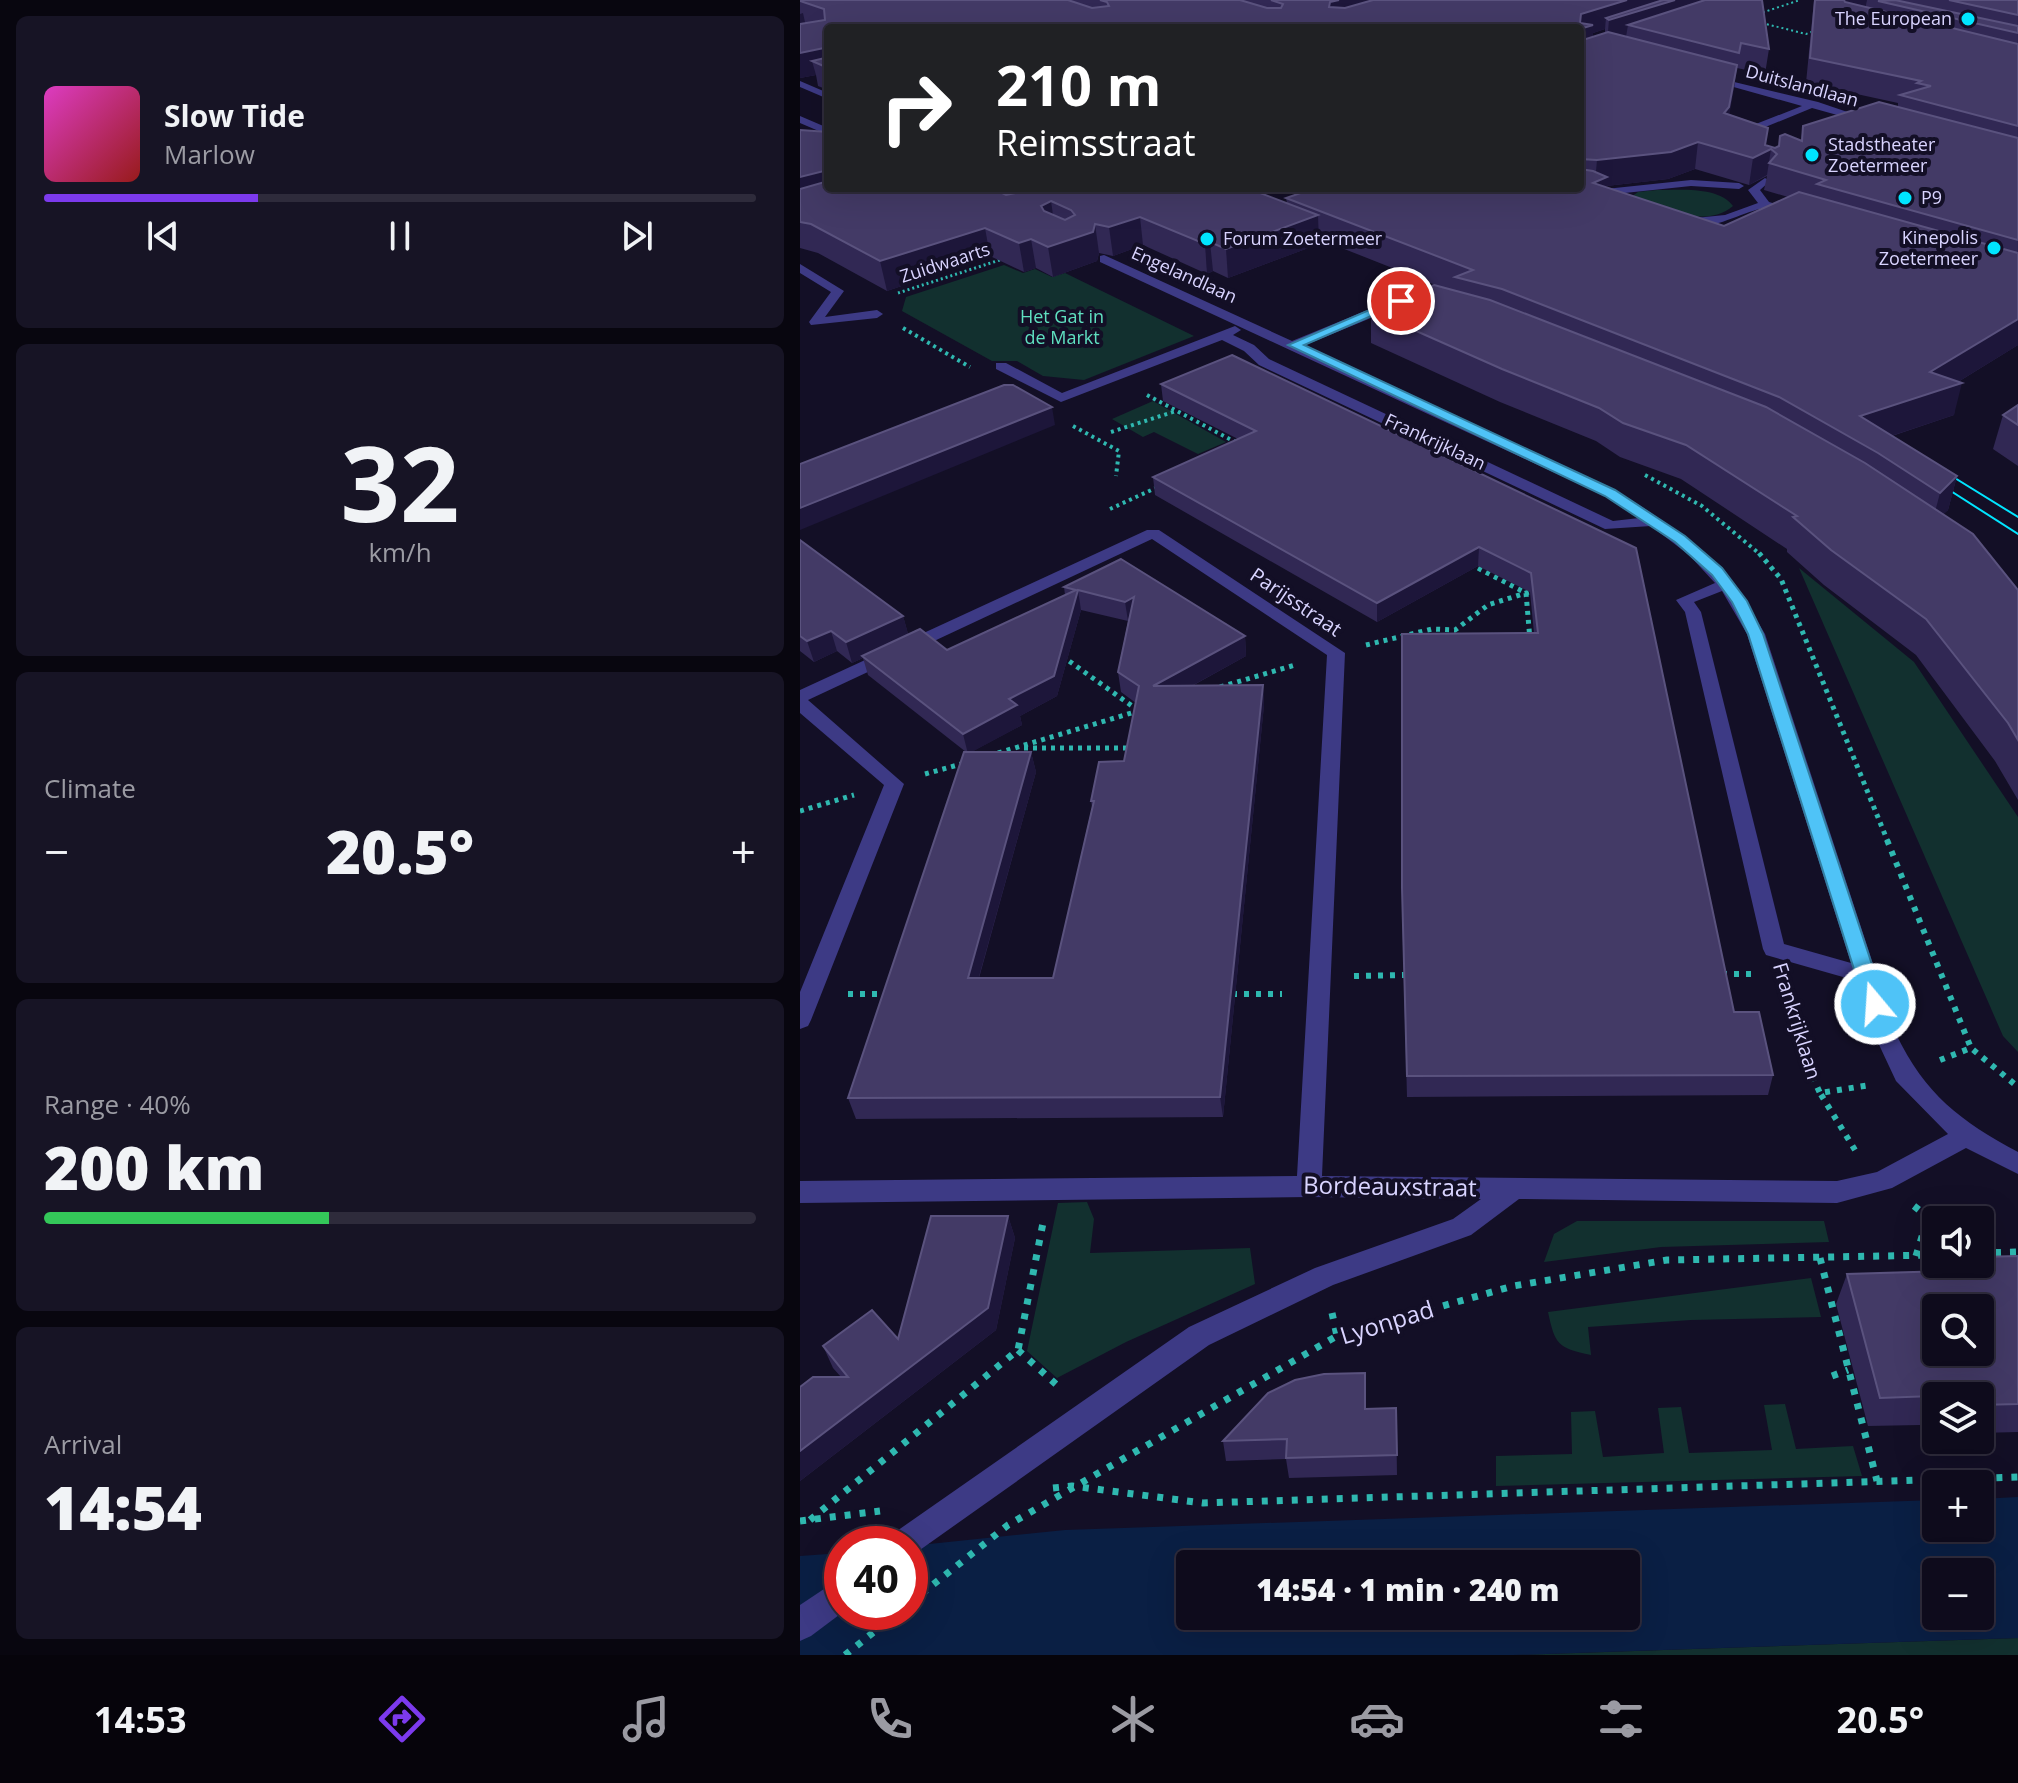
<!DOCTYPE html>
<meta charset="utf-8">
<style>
:root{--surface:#0e0b1c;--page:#171425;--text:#f1f3f6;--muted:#9b9ba3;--line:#2e2b3b;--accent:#7c3aed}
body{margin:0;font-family:"Open Sans",sans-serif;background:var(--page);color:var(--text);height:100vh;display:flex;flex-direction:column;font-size:30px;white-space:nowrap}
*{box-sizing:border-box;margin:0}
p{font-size:26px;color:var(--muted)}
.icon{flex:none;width:44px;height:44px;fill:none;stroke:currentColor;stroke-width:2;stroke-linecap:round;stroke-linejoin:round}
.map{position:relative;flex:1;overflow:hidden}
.panel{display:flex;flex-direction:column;gap:16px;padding:16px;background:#08060f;width:800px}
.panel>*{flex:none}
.banner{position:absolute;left:24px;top:24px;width:760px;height:168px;border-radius:8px;box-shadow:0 8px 32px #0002,0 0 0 2px var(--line);background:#202124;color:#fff;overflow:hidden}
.controls{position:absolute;left:1122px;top:1206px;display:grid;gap:16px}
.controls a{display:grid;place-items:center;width:72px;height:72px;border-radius:8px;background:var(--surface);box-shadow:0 8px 32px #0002,0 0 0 2px var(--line);font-size:40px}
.speed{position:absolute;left:24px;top:1526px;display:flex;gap:16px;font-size:40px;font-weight:700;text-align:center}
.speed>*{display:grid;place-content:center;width:104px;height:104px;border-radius:50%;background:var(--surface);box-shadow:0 8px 32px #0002,0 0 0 2px var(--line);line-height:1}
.speed .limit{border:12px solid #d22;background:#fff;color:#111}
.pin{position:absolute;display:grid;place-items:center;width:68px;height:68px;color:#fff;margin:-34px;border:4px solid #fff;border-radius:50%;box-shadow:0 2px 8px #0007}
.me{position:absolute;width:88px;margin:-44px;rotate:342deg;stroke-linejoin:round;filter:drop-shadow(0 0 6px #0008)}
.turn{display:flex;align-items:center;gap:28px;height:168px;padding:0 40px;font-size:36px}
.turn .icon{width:104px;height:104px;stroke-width:2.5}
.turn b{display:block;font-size:56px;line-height:68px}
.big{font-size:60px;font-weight:800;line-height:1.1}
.panel .tile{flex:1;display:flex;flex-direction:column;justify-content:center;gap:12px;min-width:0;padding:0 28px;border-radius:12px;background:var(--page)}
.panel .dial{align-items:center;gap:0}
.dial b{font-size:104px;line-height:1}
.song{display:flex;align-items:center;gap:24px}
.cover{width:96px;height:96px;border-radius:12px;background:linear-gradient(135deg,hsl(310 70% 55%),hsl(0 70% 35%))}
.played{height:8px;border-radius:4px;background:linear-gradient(90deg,var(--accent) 30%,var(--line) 30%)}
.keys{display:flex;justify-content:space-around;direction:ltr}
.heat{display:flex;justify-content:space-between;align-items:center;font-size:44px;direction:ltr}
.charge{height:12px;border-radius:6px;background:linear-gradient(90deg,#34c759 40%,var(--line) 0)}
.trip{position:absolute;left:376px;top:1550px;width:464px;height:80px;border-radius:8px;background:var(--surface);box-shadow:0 8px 32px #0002,0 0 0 2px var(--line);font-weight:800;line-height:80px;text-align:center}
.tabs{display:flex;height:128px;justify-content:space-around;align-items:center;background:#06040b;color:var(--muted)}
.tabs .icon{width:56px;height:56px}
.tabs .current{color:var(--accent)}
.tabs b{font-size:36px;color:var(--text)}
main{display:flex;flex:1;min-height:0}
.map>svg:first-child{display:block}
.green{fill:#12302f}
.water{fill:#0a1f44;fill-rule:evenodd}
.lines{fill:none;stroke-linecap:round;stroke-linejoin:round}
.path-far5{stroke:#2fb8b0;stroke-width:2;stroke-dasharray:2 3;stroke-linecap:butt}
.path-far4{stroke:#2fb8b0;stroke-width:3;stroke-dasharray:2 3;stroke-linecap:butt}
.path-far3{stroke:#2fb8b0;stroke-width:4;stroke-dasharray:3 4;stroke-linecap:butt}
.path-far2{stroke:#2fb8b0;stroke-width:5;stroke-dasharray:4 5;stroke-linecap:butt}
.path-far1{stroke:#2fb8b0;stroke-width:6;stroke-dasharray:5 7;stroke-linecap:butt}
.path{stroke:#2fb8b0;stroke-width:7;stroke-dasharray:6 9;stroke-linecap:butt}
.minor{fill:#3d3a85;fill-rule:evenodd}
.tram{stroke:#00e5ff;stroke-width:2}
.wall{fill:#312854;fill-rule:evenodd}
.shaded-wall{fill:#1d163a}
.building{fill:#433a66;stroke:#5a527e;stroke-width:2;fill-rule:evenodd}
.route{fill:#4fc3f7;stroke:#337fa1;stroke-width:2}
.poi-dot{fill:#00e5ff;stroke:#130f26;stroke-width:3}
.labels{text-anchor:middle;stroke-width:8;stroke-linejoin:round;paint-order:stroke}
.far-poi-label{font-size:18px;fill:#d9d4ff;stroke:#130f26;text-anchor:start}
.far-street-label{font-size:18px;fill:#d9d4ff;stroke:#130f26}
.far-park-label{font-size:18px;fill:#5fe0c0;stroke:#130f26}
.street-label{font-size:20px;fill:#d9d4ff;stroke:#130f26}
.near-street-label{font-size:24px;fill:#d9d4ff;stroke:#130f26}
</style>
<main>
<section class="panel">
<div class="tile">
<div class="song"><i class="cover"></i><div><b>Slow Tide</b><p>Marlow</p></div></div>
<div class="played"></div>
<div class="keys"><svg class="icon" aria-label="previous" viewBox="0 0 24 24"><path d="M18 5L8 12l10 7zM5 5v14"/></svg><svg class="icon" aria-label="pause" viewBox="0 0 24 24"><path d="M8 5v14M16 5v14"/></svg><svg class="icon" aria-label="next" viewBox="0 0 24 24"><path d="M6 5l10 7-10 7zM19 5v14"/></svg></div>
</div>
<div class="tile dial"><b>32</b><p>km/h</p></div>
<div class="tile"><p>Climate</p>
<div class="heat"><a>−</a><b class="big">20.5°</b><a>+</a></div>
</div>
<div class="tile"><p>Range · 40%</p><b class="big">200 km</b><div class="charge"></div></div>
<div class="tile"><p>Arrival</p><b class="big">14:54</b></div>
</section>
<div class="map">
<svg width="1218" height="1655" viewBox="0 0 1218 1655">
<rect width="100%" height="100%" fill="#130f26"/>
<!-- green -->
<g class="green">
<path d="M857,190C880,190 919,186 933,206C904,230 862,207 831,197L838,192Z"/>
<polygon points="204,265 223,273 235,269 252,277 265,273 394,336 284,380 243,376 217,361 192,361 102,311 106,297"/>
<polygon points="353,401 426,442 398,454 354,432 343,437 312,419"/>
<polygon points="999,568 1114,662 1218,817 1218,1052 1203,1036"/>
<polygon points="287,1202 294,1219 290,1253 450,1248 455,1284 326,1342 257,1378 227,1351 258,1203"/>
<polygon points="777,1221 1024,1221 1029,1242 861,1247 744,1262 754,1234"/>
<path d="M1011,1278L1021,1317L891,1320L788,1327L791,1355C758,1348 755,1345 748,1312Z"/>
<polygon points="985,1404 996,1449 1053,1446 1062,1476 696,1486 696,1456 772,1454 771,1412 795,1411 803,1457 864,1453 858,1408 881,1407 889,1453 972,1450 964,1405"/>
<polygon points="1218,1638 1218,1655 713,1655"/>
</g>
<!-- water -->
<path class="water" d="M1218,1497V1638L713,1655H0V1556L42,1553V1612H110V1546L265,1530L1136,1500V1528H1180V1499ZM390,1564H826V1616H390ZM1136,1572H1180V1616H1136Z"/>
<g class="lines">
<!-- path-far5 -->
<g class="path-far5">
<polyline points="958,14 1000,0"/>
<polyline points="962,23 1006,34 1014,31"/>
</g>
<!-- path-far4 -->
<polyline class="path-far4" points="98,293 203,259"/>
<!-- path-far3 -->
<g class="path-far3">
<polyline points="103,328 170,367"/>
<polyline points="347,395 437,443"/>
<polyline points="273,426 319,451 316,476"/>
<polyline points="311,432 376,411"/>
<polyline points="845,475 902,506 961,555"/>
<polyline points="310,509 360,486"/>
</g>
<!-- path-far2 -->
<g class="path-far2">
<polyline points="959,553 981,579 1088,842"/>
<polyline points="670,564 726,593 730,640"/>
<polyline points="566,645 632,629 655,630 688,605 732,591"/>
<polyline points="262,656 339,711"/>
<polyline points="420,687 495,665"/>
<polyline points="224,748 331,748"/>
<polyline points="198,753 338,711"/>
<polyline points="125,774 165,763"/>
<polyline points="0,811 54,795"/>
</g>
<!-- path-far1 -->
<g class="path-far1">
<polyline points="1087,840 1171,1048"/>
<polyline points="922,974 952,974"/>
<polyline points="554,976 608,975"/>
<polyline points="984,985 1004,1058 1020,1093"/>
<polyline points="48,994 90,994"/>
<polyline points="432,994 482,994"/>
<polyline points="1140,1060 1171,1048 1218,1087"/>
<polyline points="1055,1150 1020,1093 1070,1085"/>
</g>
<!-- path -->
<g class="path">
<polyline points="1114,1206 1136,1223"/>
<polyline points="1180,1253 1218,1252"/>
<polyline points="1116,1256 1128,1217"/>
<polyline points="1020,1258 1077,1481"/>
<polyline points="532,1313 537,1336"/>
<polyline points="218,1350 259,1387"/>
<polyline points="1032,1376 1048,1370"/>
<polyline points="253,1488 272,1486 403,1503 1218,1477"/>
<polyline points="10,1520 218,1350 243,1223"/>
<polyline points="0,1521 80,1511"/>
<polyline points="110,1603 208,1525 537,1336 713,1286 867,1260 1136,1255"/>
<polyline points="45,1655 99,1612"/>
</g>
<!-- minor -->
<g class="minor">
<polygon points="905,75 1018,102 1071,120 1066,123 1012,108 941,137 933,137 933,133 1002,106 905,79"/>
<polygon points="0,81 28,93 28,99 0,87"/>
<polygon points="0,116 28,128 28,135 0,123"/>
<path d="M965,178L970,181L960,190L969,202L1000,211V215C988,216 975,206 964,208C940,212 903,237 879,222L885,219L925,215L958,203L948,190Z"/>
<polygon points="891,180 939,183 944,186 939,189 891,186 796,196 791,193 796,190"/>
<path d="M304,255L492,341L592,300H600V306L503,346L815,490C885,533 924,562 965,634L1096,1034C1125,1094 1160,1121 1218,1152V1174L1166,1148L1092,1188L1037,1203L719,1199L671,1235L533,1285L409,1345L110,1557V1544H90L94,1533L389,1327L515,1268L653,1219L681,1199L509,1197L0,1203V1181L497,1176L527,655L352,539L8,700L104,784L11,1020L8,1026L0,1029V992L84,785L0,713V690L347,530H359L545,653L522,1176L1037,1181L1077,1172L1148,1134L1096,1081L1074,1034L1057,981L966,955L963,949L885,612L876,600L915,583L889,555L851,526L805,529L459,365L444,351L422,340L261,402L196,369V363H206L262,393L435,326L441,330L433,335L454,345L469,359L813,521L839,518L805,496L300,262V256ZM922,591L947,634L1051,963L984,944L901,612L894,602Z"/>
<polygon points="0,264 44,291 25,317 77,310 83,314 77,318 11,325 9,322 31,292 0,273"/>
<polygon points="42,1577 43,1612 11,1636 0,1641 0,1605"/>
</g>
<!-- tram -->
<g class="tram">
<polyline points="1137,467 1218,517"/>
<polyline points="1132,479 1218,534"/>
</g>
</g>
<!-- wall -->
<g class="wall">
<path d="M0,0H962L969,49L965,74L937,68L929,114L968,128L965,145L975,148L1001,140L1003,126L1098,107V103L1006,83L1014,0H1218V345L1158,382L1154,415L1092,436L1157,476L1148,510L1143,514L1218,590V800L1195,761L1116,655L1024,585L987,552V549L881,479L820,457L796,441L700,402L571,343V311L638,286L519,239V244L428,278L413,271L407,274L343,245L313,256L299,253L297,261L253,277L236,268L224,272L190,256L87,291L18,253L0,248V130L28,188H447L487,203L486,198L780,188V28H28V90L18,86L16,75L0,78ZM805,29V33L793,37V33ZM895,169L949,185L967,176L964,190L988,197L924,226L806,187V186L868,179Z"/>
<polygon points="361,384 836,548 934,1012 973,1075 968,1095 607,1097 602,909 734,633 730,592 678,566 577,622 355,495 353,477 438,439 363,401"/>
<polygon points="1218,405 1218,466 1193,449 1203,415"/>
<path d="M0,540L103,616L108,634L147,650L265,595L264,587L321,559L445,636L446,656L392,686L463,685L464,705L423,1117L56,1119L48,1098L166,752L68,675L63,658L52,663L37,651L14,662L0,651ZM281,610L328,621L318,672L321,692L336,703L324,761L291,801L292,807L253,978H179L236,772L231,752H171L222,725L220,716L257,696Z"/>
<polygon points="208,1216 215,1238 196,1330 0,1481 0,1387 41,1377 33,1368 23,1346 98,1339"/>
<polygon points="1218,1256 1218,1432 1180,1433 1180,1396 1136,1396 1136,1434 1123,1435 1120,1425 1068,1426 1036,1304 1047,1274 1137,1271 1141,1264 1180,1264"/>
<polygon points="596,1408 597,1475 489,1478 486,1459 426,1461 423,1441 566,1409"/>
</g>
<!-- shaded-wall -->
<g class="shaded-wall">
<polygon points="539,0 614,0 531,28 529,7 530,2"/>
<polygon points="827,0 945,0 828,25 826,37 807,43 809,20 806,18 805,29 793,33 792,48 780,52 779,28 781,14"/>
<polygon points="1043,0 1067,0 1065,10 1039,21"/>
<polygon points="3,13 8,36 0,38 0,14"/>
<polygon points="24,48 28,64 12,61 16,75 0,78 0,53"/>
<polygon points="937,65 934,89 926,133 924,113"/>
<polygon points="968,128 964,152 971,149 967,175 949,185 953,158"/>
<polygon points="898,142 895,169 868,179 806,186 804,205 793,183 795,182 797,160"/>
<polygon points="28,170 28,188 0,207 0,177"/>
<polygon points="251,201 255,229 241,206"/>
<polygon points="518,215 519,244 428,278 426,249"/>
<polygon points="340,217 343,245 313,256 309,227"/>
<polygon points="295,224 299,253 297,261 253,277 248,247"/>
<polygon points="185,228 190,256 87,291 80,261"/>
<polygon points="231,239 236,268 224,272 219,243"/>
<polygon points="410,242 413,271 407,274 405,244"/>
<polygon points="1218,319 1218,345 1148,388 1162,383 1154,415 1064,445 1060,416 1130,372"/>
<polygon points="252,407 255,425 0,530 0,508"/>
<polygon points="1157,476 1148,510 1131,527 1140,493"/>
<polygon points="679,547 678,566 577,622 577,603"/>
<polygon points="278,590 281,610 257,696 220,716 222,725 168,754 163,734 209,699"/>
<polygon points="334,597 328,621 325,602"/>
<polygon points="103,616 109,637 62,656 63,658 52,663 46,642"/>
<polygon points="31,631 37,651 14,662 7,641"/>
<polygon points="445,636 446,656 355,706 353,686"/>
<polygon points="463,685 464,705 423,1117 420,1097"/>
<polygon points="231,752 236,772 173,998 168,978"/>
<polygon points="208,1216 215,1238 196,1330 0,1481 0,1451"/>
</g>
<!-- building -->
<g class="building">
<polygon points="0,0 268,0 292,8 309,6 307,2 300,0 440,0 467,8 481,8 483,4 471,0 539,0 530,2 529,7 545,8 573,0 827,0 781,14 780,23 793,25 780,29 780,28 28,28 28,68 12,61 25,58 24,48 0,53 0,24 25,20 24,9 0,1"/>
<polygon points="863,0 875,0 809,20 806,18"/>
<polygon points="905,0 962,0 969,49 941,43 939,53 828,25"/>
<polygon points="1015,0 1044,0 1045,2 1218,44 1218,126 1100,95 1131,86 1117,83 1121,81 1010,58"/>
<polygon points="1095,0 1218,26 1218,33 1078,1"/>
<polygon points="1149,0 1218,0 1218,15"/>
<polygon points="808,32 937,65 929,107 924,113 968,128 965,145 975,148 979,146 980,136 985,134 1002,141 1003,126 1079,102 1218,138 1218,240 1017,184 1026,180 969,163 977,154 971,149 953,158 898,142 871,152 797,160 780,159 780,38 783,40"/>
<polygon points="0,130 28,132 28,170 0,177"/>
<polygon points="780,169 793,171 807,177 793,183 924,226 999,192 1218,253 1218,319 1130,372 1162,383 1060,416 1157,476 1140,493 1078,453 979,397 702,289 655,277 673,270 486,198 515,188 780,188"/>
<path d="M28,181V188H192L206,195L220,192L219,188H447L518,215L426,249L410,242L405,244L340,217L309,227L295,224L293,232L248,247L231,239L219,243L185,228L80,261L11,224L0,222V189ZM251,201L271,210L275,215L265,220L244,211L241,206Z"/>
<polygon points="634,285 690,300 966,407 1065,463 1173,534 1218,590 1218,740 1208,723 1126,619 1031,550 993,517 997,516 886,445 823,423 799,408 702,369 571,311"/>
<polygon points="432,355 836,548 934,1012 959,1012 973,1075 607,1076 602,888 602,634 738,633 731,573 679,547 577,603 353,477 456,431 361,384"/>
<polygon points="204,385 213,385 252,407 0,508 0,464"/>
<polygon points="1218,405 1218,425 1203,415"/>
<polygon points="0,540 103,616 46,642 31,631 7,641 0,636"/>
<polygon points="321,559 445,636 353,686 463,685 420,1097 48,1098 164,752 231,752 168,978 253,978 294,801 291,801 299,762 324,761 339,686 318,672 334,597 325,602 278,590 254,676 209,699 217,705 163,734 62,656 120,629 147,650 276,590 264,587"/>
<polygon points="131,1216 208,1216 188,1308 0,1451 0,1387 13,1377 48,1377 23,1346 72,1310 98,1339"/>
<path d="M1218,1256V1404L1180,1405V1396H1136V1405L1133,1396L1080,1398L1047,1274L1147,1271L1145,1264H1180V1257ZM1136,1308H1180V1352H1136Z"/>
<polygon points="565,1373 565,1409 596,1408 597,1455 486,1458 487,1439 423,1441 468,1393 495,1380 524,1374"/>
</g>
<!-- route -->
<polygon class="route" points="597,298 606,301 504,345 815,490 885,536 922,568 947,601 963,634 1085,1004 1082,1010 1068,1010 1065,1004 948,634 932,602 912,575 875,542 805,496 488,345"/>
<!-- markers -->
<g class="poi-dot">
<circle cx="1168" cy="19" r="8"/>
<circle cx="1012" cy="155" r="8"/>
<circle cx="1105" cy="198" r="8"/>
<circle cx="407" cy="239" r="8"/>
<circle cx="1194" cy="248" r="8"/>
</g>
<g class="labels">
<!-- far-poi labels -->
<g class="far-poi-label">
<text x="1152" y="25" text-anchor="end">The European</text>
<text x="1028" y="151">Stadstheater<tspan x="1028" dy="21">Zoetermeer</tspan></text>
<text x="1121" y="204">P9</text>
<text x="1178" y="244" text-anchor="end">Kinepolis<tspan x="1178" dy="21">Zoetermeer</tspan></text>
<text x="423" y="245">Forum Zoetermeer</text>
</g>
<!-- far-street labels -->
<g class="far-street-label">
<text transform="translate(1002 86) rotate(15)" y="6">Duitslandlaan</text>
<text transform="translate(145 263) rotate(-18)" y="6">Zuidwaarts</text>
<text transform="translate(384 275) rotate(24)" y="6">Engelandlaan</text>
<text transform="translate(635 442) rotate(25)" y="6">Frankrijklaan</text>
</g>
<!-- far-park labels -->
<g class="far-park-label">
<text x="262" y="323">Het Gat in<tspan x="262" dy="21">de Markt</tspan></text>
</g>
<!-- street labels -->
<g class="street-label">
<text transform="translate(496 602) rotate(34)" y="7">Parijsstraat</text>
<text transform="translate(997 1021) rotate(73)" y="7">Frankrijklaan</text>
</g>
<!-- near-street labels -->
<g class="near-street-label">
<text transform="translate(590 1187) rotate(1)" y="8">Bordeauxstraat</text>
<text transform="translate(587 1323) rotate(-17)" y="8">Lyonpad</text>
</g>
</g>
</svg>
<div class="controls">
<a><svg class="icon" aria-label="sound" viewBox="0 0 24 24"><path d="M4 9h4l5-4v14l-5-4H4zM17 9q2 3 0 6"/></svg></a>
<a><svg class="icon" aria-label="search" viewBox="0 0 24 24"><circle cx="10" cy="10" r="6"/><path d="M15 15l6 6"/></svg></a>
<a><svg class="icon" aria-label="layers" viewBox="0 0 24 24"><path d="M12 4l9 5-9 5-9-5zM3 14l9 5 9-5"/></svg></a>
<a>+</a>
<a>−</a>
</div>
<div class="speed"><div class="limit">40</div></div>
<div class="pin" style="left:601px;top:301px;background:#d93025"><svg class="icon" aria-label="arrive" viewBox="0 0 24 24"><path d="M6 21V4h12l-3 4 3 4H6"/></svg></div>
<svg class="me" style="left:1075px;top:1004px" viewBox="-20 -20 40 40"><circle r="17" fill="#4fc3f7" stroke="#fff" stroke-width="3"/><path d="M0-11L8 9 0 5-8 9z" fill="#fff"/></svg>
<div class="trip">14:54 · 1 min · 240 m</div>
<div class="banner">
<div class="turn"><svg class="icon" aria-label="right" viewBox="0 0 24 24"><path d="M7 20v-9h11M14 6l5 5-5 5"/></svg><div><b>210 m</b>Reimsstraat</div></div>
</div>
</div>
</main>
<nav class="tabs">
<b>14:53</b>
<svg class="icon current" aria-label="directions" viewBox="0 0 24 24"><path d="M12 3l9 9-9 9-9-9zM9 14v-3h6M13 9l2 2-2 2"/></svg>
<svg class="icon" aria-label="music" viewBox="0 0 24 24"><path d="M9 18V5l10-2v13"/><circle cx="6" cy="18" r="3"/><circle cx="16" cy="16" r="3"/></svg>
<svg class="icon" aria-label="phone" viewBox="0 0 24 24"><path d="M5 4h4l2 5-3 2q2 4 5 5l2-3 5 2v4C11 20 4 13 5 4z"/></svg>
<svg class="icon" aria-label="climate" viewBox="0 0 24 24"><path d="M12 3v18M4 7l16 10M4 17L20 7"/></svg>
<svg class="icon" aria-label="car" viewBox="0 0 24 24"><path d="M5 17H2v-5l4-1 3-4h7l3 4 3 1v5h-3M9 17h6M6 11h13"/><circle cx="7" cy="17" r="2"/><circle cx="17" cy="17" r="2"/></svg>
<svg class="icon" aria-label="filters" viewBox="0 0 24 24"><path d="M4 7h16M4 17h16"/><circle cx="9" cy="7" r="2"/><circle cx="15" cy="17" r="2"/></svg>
<b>20.5°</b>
</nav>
